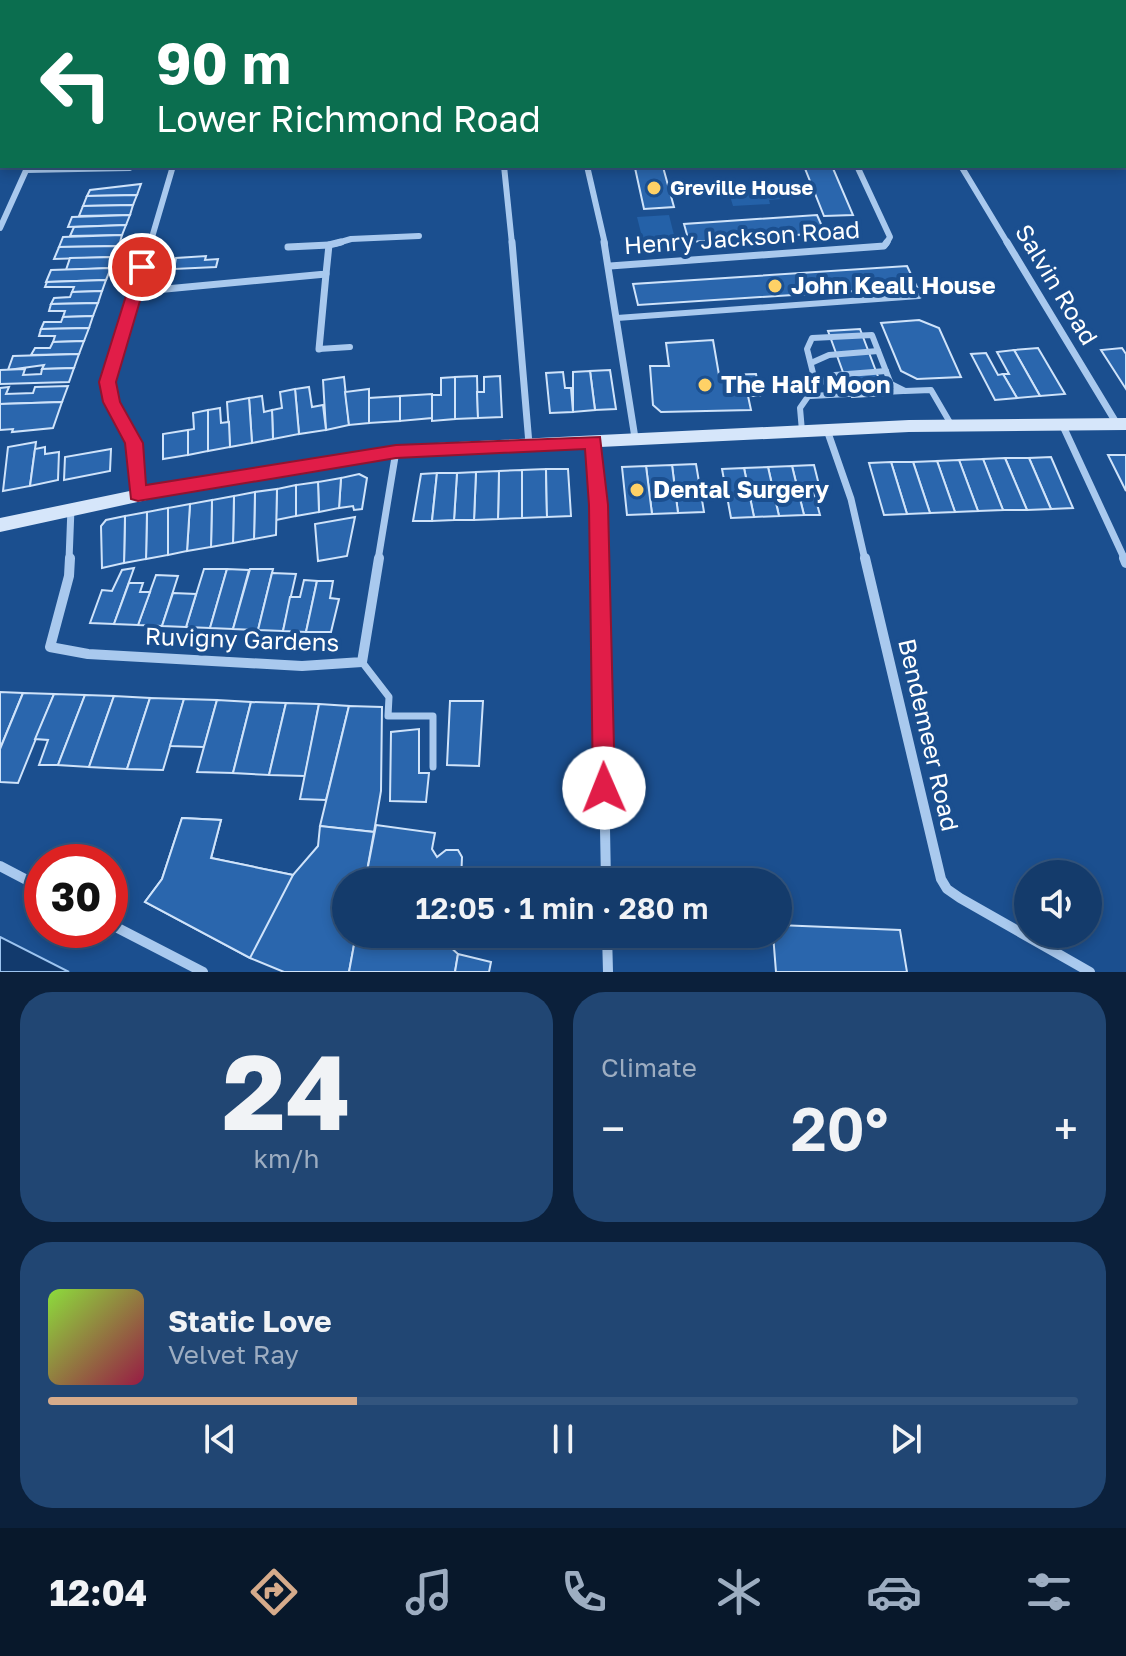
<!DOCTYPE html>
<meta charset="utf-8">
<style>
:root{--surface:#143b6b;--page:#214673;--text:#f1f3f6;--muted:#9dadc1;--line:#33557e;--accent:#d6ab8b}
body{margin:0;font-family:"Golos Text",sans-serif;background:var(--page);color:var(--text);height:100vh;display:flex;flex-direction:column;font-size:30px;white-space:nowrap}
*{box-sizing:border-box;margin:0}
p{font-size:26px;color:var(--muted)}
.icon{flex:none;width:44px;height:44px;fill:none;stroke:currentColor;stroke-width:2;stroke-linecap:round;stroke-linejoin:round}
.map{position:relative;height:972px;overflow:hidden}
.panel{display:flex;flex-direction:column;gap:20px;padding:20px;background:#0b203b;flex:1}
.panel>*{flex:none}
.top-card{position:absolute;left:0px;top:0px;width:1126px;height:168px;box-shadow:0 4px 12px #0003,0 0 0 2px var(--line);background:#0b6e4f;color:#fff;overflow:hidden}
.fabs{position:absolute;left:1014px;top:860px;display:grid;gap:16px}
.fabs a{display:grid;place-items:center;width:88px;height:88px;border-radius:50%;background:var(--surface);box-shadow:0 4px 12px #0003,0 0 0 2px var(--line);font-size:40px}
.speed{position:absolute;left:24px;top:844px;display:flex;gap:16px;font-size:40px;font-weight:700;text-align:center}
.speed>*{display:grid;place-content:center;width:104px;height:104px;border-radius:50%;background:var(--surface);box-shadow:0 4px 12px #0003,0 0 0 2px var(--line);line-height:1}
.speed .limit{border:12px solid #d22;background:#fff;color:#111}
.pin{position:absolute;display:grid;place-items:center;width:68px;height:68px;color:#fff;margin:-34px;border:4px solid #fff;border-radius:50%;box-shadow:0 2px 8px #0007}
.me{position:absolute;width:88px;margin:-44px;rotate:359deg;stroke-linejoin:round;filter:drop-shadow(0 0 6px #0008)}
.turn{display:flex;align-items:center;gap:28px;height:168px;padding:0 24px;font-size:36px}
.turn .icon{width:104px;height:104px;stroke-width:2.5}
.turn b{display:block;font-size:56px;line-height:68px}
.big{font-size:60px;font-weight:600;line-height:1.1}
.panel .widget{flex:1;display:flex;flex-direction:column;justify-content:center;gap:12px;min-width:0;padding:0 28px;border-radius:32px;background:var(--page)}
.panel .dial{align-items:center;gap:0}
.dial b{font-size:104px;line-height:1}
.song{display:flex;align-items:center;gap:24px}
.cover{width:96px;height:96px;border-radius:12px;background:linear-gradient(135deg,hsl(90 70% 55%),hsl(340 70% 35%))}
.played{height:8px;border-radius:4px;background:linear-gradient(90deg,var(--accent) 30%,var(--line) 30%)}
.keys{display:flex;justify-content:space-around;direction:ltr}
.heat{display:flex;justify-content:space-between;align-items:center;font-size:44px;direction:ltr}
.panel .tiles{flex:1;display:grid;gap:20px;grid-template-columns:1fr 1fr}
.widget:last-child{grid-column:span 2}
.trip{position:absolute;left:332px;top:868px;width:460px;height:80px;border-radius:40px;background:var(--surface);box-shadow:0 4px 12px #0003,0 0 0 2px var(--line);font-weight:600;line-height:80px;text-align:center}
.tab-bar{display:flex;height:128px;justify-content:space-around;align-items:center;background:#08182b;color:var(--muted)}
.tab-bar .icon{width:56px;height:56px}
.tab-bar .selected{color:var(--accent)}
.tab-bar b{font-size:36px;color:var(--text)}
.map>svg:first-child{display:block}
.green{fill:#2461a8}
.water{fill:#123a6d;stroke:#9cc4f0;stroke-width:2}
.building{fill:#2a66ad;stroke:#cfe3fa;stroke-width:2}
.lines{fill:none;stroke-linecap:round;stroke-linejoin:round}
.service-far2{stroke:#a9c9ee;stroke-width:4}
.service-far1{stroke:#a9c9ee;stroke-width:6}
.service{stroke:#a9c9ee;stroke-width:7}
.minor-far2{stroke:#a9c9ee;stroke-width:6}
.minor-far1{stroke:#a9c9ee;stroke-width:7}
.minor{stroke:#a9c9ee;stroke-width:10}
.secondary{fill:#d6e6fa;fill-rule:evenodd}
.route{fill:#e11d48;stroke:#92132f;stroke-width:2}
.poi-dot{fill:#ffd166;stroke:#1b4f8f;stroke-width:3}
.labels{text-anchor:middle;stroke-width:8;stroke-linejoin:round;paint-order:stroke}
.far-poi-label{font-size:20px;font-weight:bold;fill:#fff;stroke:#1b4f8f;text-anchor:start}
.street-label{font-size:24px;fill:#fff;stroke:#1b4f8f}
.poi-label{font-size:24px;font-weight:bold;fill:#fff;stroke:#1b4f8f;text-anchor:start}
</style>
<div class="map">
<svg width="1126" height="972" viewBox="0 0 1126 972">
<rect width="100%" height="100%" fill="#1b4f8f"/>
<!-- green -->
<g class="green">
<polygon points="787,184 792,198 769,200 770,204 733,206 730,196 753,186"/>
<polygon points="669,215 675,239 643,241 637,217"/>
</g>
<!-- water -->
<polygon class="water" points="0,937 69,972 0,972"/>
<!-- building -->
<g class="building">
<polygon points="804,166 832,166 853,215 824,216"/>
<polygon points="663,167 674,207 644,209 635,168"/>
<polygon points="141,184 137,195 87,196 90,190"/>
<polygon points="137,195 133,205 83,206 87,196"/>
<polygon points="133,205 130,215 79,216 83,206"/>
<polygon points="130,215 126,225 68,227 72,217"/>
<polygon points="817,215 825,233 689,242 684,224"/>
<polygon points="126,225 122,235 70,236 74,227"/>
<polygon points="122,235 119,246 59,247 63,237"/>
<polygon points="119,246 115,257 54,259 59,247"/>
<polygon points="206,256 205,260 218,259 216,267 174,269 176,258"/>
<polygon points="115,257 111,268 66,270 70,258"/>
<polygon points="907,266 917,287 638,305 633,284"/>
<polygon points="111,268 106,280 46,282 51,270"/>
<polygon points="106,280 102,291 72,292 74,287 45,287 47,282"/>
<polygon points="102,291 98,303 51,304 54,298 70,297 72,292"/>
<polygon points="98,303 93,316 63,317 65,311 49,311 51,304"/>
<polygon points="93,316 89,328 41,329 44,322 61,322 63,317"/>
<polygon points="919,320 939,328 961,377 917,379 901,371 881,323"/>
<polygon points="89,328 84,341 53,342 55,336 39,336 41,329"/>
<polygon points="860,329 885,395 852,397 828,331"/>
<polygon points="713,340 719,375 756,374 760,396 748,396 751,410 661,412 653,405 650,366 669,366 666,343"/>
<polygon points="84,341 79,354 31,355 35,348 50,348 53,342"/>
<polygon points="1038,348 1065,394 1040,396 1014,350"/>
<polygon points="1122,348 1126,354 1126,389 1101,350"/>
<polygon points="1014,350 1040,396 1017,398 1003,374 1009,374 997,352"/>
<polygon points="986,353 998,375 1003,374 1017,398 995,400 971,354"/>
<polygon points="79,354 74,368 42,369 44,365 8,370 13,356"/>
<polygon points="74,368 69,382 0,384 0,370 25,369 23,375 41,374 42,369"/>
<polygon points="610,370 616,409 595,410 590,371"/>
<polygon points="590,371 595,410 573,412 573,372"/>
<polygon points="563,372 565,388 571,388 573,412 550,413 546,373"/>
<polygon points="477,376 478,418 455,419 455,377"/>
<polygon points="500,376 502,417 478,418 477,392 484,392 484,377"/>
<polygon points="344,377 349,425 326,430 323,380"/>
<polygon points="455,377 455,419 432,421 432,395 441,395 441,378"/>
<polygon points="68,386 62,402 0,404 0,388 9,387 6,394 33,393 35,387"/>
<polygon points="309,387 312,407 323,405 326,430 299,434 295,389"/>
<polygon points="295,389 299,434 273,439 272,410 282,408 280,392"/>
<polygon points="369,389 369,423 349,425 345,392"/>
<polygon points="432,394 432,418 400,421 400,396"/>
<polygon points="262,396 264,412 272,410 273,439 252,443 249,398"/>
<polygon points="400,396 400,421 369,423 369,398"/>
<polygon points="249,398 252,443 230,447 227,402"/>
<polygon points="62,402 53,428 12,432 13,429 0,430 0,404"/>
<polygon points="220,408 221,423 229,422 230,447 208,451 208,410"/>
<polygon points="208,410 208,451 188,455 188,430 194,429 193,413"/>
<polygon points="188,430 188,455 163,459 163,434"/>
<polygon points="36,442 30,486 3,491 8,447"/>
<polygon points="45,447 45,454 59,452 58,480 30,486 35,449"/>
<polygon points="111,449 110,471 64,480 65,457"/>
<polygon points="1108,455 1126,455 1126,491"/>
<polygon points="1051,457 1073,508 1051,509 1029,458"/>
<polygon points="1005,458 1029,458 1051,509 1027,510"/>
<polygon points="1005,458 1027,510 1003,510 983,459"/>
<polygon points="983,459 1003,510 978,511 959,460"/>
<polygon points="959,460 978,511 955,512 937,461"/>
<polygon points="937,461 955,512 930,513 913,462"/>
<polygon points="891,462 913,462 930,513 907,514"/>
<polygon points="891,462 907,514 884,515 869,463"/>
<polygon points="696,464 704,512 678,513 672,465"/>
<polygon points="672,465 678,513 652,514 646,466"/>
<polygon points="814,465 821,493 814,493 820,515 804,515 792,466"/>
<polygon points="646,466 652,514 627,515 622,467"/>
<polygon points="792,466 804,515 779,516 768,467"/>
<polygon points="768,467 779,516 754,517 744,468"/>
<polygon points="744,468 754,517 731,518 722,469"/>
<polygon points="546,469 547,517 522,518 522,470"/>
<polygon points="546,469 568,469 571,516 547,517"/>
<polygon points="522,470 522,518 498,519 499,471"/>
<polygon points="499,471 498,519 474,520 476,472"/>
<polygon points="476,472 474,520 454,520 457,473"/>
<polygon points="437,473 432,521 413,521 421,474"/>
<polygon points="437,473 457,473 454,520 432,521"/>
<polygon points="359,474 367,478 362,509 354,510 353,506 339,508 341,478"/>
<polygon points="341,478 339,508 319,512 318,482"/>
<polygon points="318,482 319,512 296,516 296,485"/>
<polygon points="296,485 296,516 276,520 277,489"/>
<polygon points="277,489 276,535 254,539 255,492"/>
<polygon points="255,492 254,539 233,543 234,496"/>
<polygon points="234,496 233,543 211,547 212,500"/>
<polygon points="212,500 211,547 187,551 190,504"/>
<polygon points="190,504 187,551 168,555 168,508"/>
<polygon points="168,508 168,555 146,559 147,512"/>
<polygon points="147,512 146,559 124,563 125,516"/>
<polygon points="125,516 124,563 102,568 101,526 106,520"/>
<polygon points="355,517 347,556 318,561 315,524"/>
<polygon points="134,568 114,624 90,623 102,590 112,591 122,570"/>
<polygon points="204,569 227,569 210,628 186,627"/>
<polygon points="227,569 249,570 233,629 210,628"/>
<polygon points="250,569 273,569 258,630 233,629"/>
<polygon points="272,573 296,574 283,631 258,630"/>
<polygon points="156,575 178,576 162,626 138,625"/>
<polygon points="304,580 317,581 306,632 283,631 290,597 300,597"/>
<polygon points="317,581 333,581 330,598 339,599 331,632 306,632"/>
<polygon points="129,583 143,583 140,592 150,592 138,625 114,624"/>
<polygon points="173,593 196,594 186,627 162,626"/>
<polygon points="0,692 23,693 0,749"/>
<polygon points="23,693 54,694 18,783 0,782 0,749"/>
<polygon points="54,694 85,695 58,765 39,765 48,740 35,739"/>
<polygon points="85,695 114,696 89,767 58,765"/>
<polygon points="114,696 150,698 127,769 89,767"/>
<polygon points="150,698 184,699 163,770 127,769"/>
<polygon points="184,699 217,700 204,747 170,746"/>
<polygon points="217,700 251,702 233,773 197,772"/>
<polygon points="450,701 483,701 479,766 447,765"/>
<polygon points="251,702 286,703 269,775 233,773"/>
<polygon points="286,703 319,704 305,776 269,775"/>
<polygon points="319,704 349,706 326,800 300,799"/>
<polygon points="349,706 382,707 381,791 374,832 320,826"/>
<polygon points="419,729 419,773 429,773 426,802 390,801 391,732"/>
<polygon points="182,818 221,820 211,858 293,875 318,846 320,826 374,832 365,882 346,882 346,934 356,934 349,972 284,972 250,958 145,902 162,879"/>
<polygon points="182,818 221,820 211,858 293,875 250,958 145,902 162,879"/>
<polygon points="376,825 435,833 432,849 437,857 446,850 458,850 462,857 461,882 365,882"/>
<polygon points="778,925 900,930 907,972 776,972 773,934 778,934"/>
<polygon points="356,934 447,934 447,944 458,954 455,972 349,972"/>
<polygon points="458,954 491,962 489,972 455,972"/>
</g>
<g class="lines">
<!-- service-far2 -->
<polyline class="service-far2" points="26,171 130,169"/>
<!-- service-far1 -->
<g class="service-far1">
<polyline points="617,318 919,296"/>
<polyline points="319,349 350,347"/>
<polyline points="811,363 829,355 878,351"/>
<polyline points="816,385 835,375 886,371"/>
<polyline points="811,396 903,391"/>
<polyline points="802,431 800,408 816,385 807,349 812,338 872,335 891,384 905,391 931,390 952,426"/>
</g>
<!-- service -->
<polyline class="service" points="362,662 389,697 388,716 433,716 433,767"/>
<!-- minor-far2 -->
<g class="minor-far2">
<polyline points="0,53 2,47"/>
<polyline points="1124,152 1126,155"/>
<polyline points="504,166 512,244"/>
<polyline points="587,166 605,244"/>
<polyline points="857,166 890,237 886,244"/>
<polyline points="961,166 1008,244"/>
<polyline points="0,228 28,166"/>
<polyline points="150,244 173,166"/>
<polyline points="334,244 351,239 419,236"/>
</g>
<!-- minor-far1 -->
<g class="minor-far1">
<polyline points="512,242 529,444"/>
<polyline points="604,242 635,438"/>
<polyline points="1007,242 1117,424"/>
<polyline points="288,247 329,245"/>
<polyline points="610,266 884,246 887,242"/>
<polyline points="134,292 326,274 329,245 341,242"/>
<polyline points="319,349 326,274"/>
<polyline points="1062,424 1125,560"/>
<polyline points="827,430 851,499 865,560"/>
<polyline points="593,442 600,560"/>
<polyline points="138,494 134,443 112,402 108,382 150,242"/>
<polyline points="69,560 71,508"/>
<polyline points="378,560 396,451"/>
</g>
<!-- minor -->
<g class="minor">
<polyline points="70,558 69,576 50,647 88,654 302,666 362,662 379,558"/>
<polyline points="600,558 606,882"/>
<polyline points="865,558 941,879 947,889 960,898 1090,972"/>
<polyline points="1124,558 1126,563"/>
<polyline points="0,866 42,888"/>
<polyline points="110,924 203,972"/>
<polyline points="607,934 608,972"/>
</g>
<!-- secondary -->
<polygon class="secondary" points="1126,418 1126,430 909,432 396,457 197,489 0,532 0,518 197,477 396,445 909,420"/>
</g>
<!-- route -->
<polygon class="route" points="142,262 150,267 116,382 120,402 143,443 146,485 396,445 600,437 608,505 615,788 612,795 604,799 596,795 593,788 589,505 585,449 396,458 138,501 131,499 125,443 103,402 99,382 135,267"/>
<!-- markers -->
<g class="poi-dot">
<circle cx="654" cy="188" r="8"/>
<circle cx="775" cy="286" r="8"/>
<circle cx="705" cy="385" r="8"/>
<circle cx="637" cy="490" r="8"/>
</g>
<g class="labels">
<!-- far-poi labels -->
<g class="far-poi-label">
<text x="670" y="195">Greville House</text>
</g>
<!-- street labels -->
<g class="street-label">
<text transform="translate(742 238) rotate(-4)" y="8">Henry Jackson Road</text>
<text transform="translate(1056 285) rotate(59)" y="8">Salvin Road</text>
<text transform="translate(242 640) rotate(2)" y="8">Ruvigny Gardens</text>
<text transform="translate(928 735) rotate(77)" y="8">Bendemeer Road</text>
</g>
<!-- poi labels -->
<g class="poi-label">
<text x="791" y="294">John Keall House</text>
<text x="721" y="393">The Half Moon</text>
<text x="653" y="498">Dental Surgery</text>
</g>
</g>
</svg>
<div class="fabs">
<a><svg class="icon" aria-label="sound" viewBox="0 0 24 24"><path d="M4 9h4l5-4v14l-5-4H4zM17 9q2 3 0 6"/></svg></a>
</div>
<div class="speed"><div class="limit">30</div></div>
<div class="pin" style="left:142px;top:267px;background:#d93025"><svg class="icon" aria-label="arrive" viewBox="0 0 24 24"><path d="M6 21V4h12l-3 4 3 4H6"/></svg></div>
<svg class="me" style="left:604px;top:788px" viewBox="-20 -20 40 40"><circle r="19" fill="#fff"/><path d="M0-13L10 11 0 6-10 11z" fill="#e11d48"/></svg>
<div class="trip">12:05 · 1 min · 280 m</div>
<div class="top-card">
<div class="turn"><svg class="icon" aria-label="left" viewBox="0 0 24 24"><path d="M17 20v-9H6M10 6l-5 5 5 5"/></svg><div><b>90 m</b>Lower Richmond Road</div></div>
</div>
</div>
<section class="panel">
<div class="tiles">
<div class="widget dial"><b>24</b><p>km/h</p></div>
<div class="widget"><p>Climate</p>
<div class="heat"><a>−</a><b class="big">20°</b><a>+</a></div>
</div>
<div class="widget">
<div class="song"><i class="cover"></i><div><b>Static Love</b><p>Velvet Ray</p></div></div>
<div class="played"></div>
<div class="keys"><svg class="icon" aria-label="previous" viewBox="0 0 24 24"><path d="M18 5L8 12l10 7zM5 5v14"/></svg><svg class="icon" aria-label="pause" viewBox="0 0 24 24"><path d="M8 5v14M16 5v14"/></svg><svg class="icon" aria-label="next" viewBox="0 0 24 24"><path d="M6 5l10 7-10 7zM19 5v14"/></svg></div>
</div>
</div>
</section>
<nav class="tab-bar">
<b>12:04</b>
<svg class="icon selected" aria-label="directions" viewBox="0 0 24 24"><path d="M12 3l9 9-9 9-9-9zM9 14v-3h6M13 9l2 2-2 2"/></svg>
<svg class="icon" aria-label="music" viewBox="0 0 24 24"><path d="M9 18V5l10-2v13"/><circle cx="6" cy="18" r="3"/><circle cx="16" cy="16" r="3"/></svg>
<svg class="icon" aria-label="phone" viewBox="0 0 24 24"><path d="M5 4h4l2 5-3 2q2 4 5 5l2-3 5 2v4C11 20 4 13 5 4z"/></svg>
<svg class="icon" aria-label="climate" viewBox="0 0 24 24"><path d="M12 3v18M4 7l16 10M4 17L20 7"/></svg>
<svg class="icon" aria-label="car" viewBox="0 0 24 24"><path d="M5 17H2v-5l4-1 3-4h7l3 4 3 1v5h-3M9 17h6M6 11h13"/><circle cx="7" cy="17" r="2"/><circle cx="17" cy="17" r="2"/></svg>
<svg class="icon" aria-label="filters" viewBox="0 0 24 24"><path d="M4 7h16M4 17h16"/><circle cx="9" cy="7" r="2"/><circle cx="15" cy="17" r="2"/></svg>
</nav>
